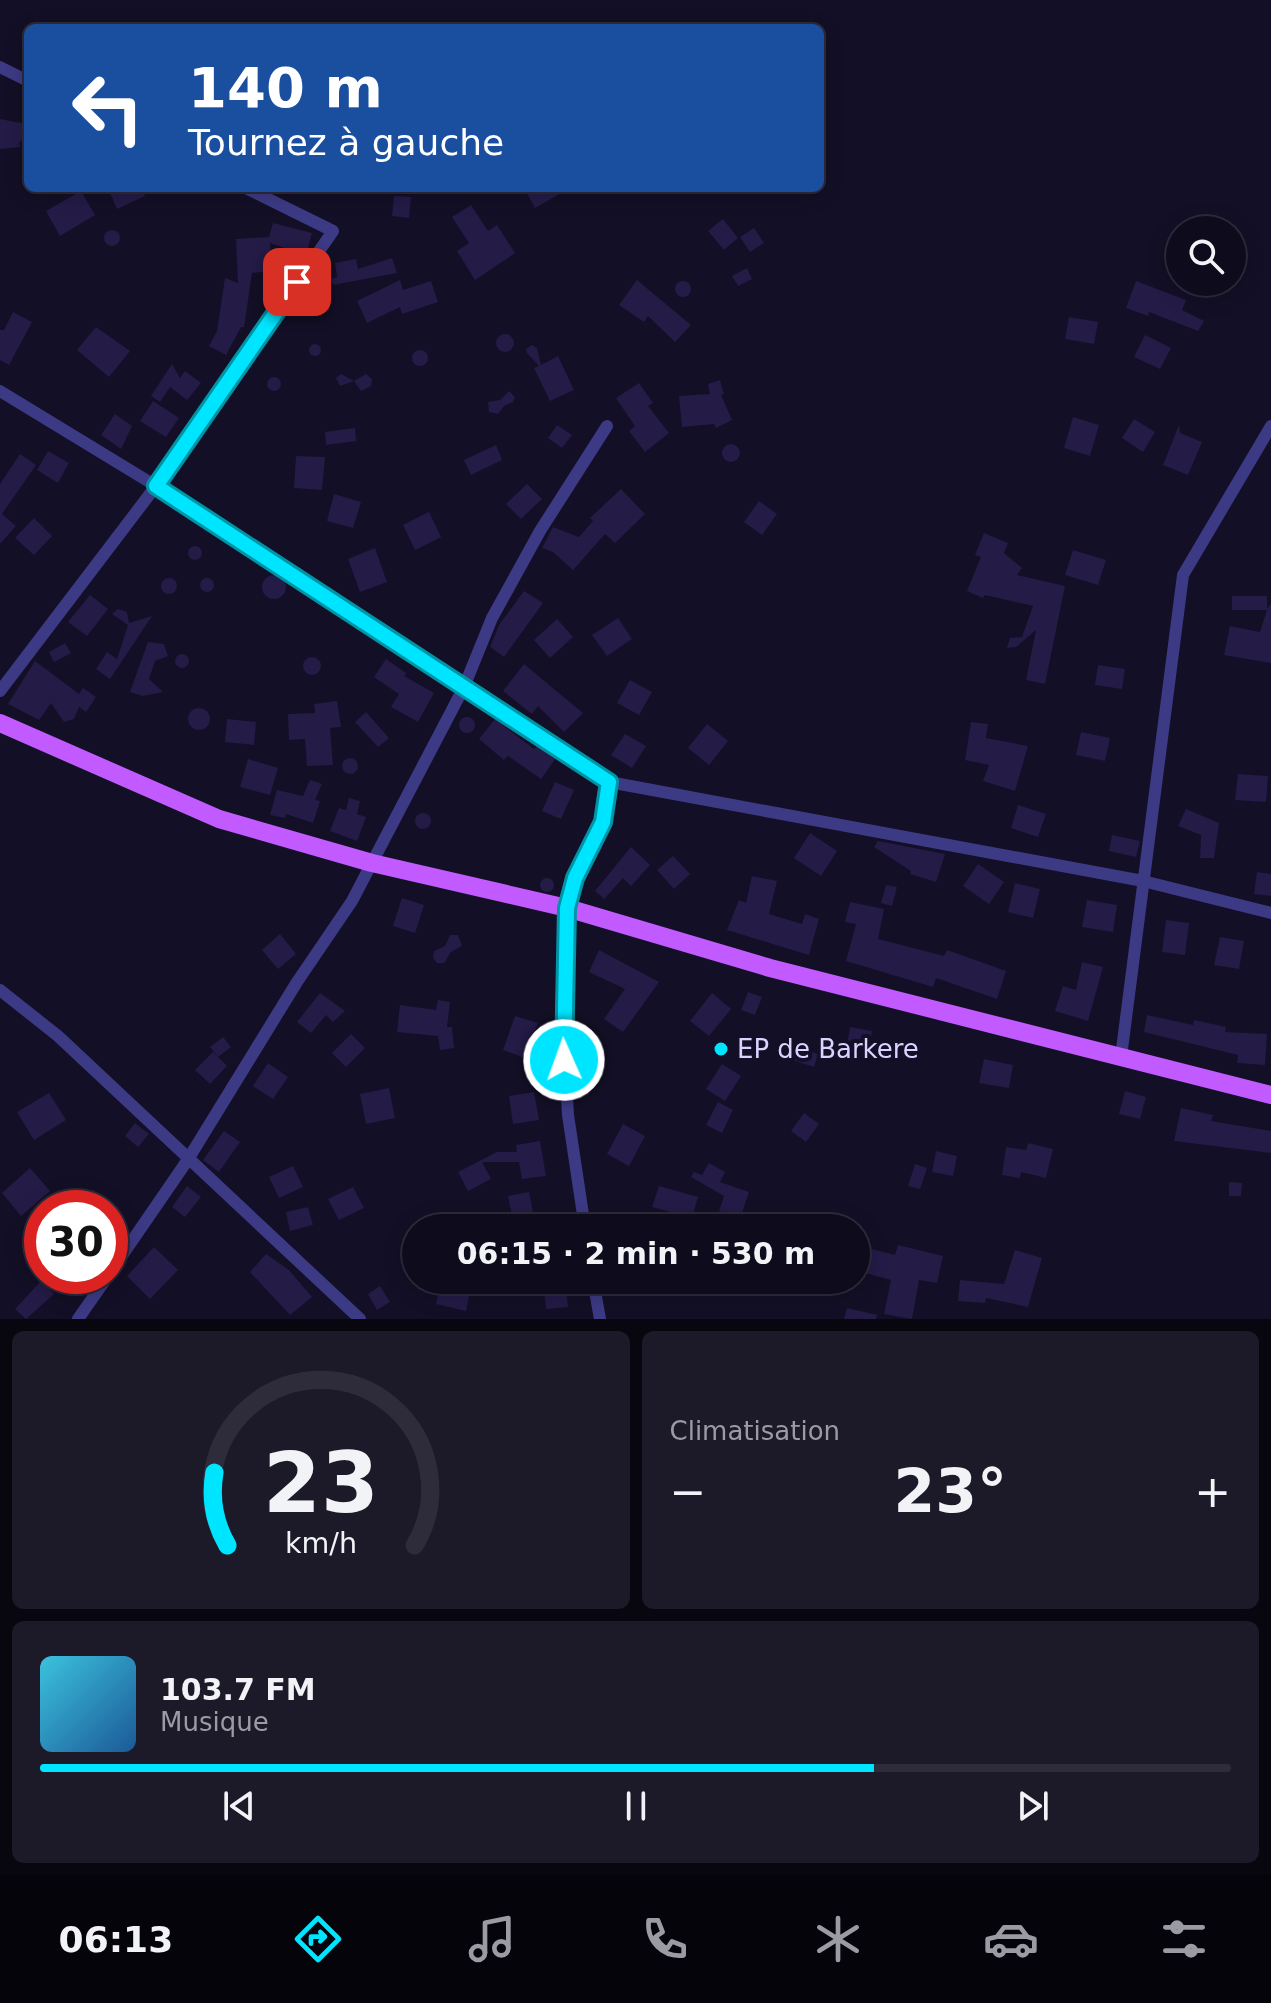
<!DOCTYPE html>
<html lang="fr">
<meta charset="utf-8">
<style>
:root{--surface:#0e0b1c;--page:#1c1929;--text:#f1f3f6;--muted:#9b9ba3;--line:#2e2b3b;--accent:#00e5ff}
body{margin:0;font-family:"DejaVu Sans",sans-serif;background:var(--page);color:var(--text);height:100vh;display:flex;flex-direction:column;font-size:30px;white-space:nowrap}
*{box-sizing:border-box;margin:0}
p{font-size:26px;color:var(--muted)}
.icon{flex:none;width:44px;height:44px;fill:none;stroke:currentColor;stroke-width:2;stroke-linecap:round;stroke-linejoin:round}
.map{position:relative;height:1319px;overflow:hidden}
.sheet{display:flex;flex-direction:column;gap:12px;padding:12px;background:#08060f;flex:1}
.sheet>*{flex:none}
.hud{position:absolute;left:24px;top:24px;width:800px;height:168px;border-radius:12px;box-shadow:0 4px 20px #0003,0 0 0 2px var(--line);background:#1a4fa0;color:#fff;overflow:hidden}
.fabs{position:absolute;left:1166px;top:216px;display:grid;gap:16px}
.fabs a{display:grid;place-items:center;width:80px;height:80px;border-radius:50%;background:var(--surface);box-shadow:0 4px 20px #0003,0 0 0 2px var(--line);font-size:40px}
.speed{position:absolute;left:24px;top:1190px;display:flex;gap:16px;font-size:40px;font-weight:700;text-align:center}
.speed>*{display:grid;place-content:center;width:104px;height:104px;border-radius:50%;background:var(--surface);box-shadow:0 4px 20px #0003,0 0 0 2px var(--line);line-height:1}
.speed .limit{border:12px solid #d22;background:#fff;color:#111}
.pin{position:absolute;display:grid;place-items:center;width:68px;height:68px;color:#fff;margin:-34px;border-radius:16px;box-shadow:0 4px 12px #0006}
.me{position:absolute;width:88px;margin:-44px;rotate:358deg;stroke-linejoin:round;filter:drop-shadow(0 0 6px #0008)}
.turn{display:flex;align-items:center;gap:28px;height:168px;padding:0 32px;font-size:36px}
.turn .icon{width:104px;height:104px;stroke-width:2.5}
.turn b{display:block;font-size:56px;line-height:68px}
.big{font-size:60px;font-weight:700;line-height:1.1}
.sheet .widget{flex:1;display:flex;flex-direction:column;justify-content:center;gap:12px;min-width:0;padding:0 28px;border-radius:12px;background:var(--page)}
.sheet .dial{align-items:center;gap:0}
.dial svg{height:208px;overflow:visible;fill:none;stroke:var(--line);stroke-width:7;stroke-linecap:round;text-anchor:middle}
.dial text{fill:var(--text);stroke:none}
.song{display:flex;align-items:center;gap:24px}
.cover{width:96px;height:96px;border-radius:12px;background:linear-gradient(135deg,hsl(190 70% 55%),hsl(210 70% 35%))}
.played{height:8px;border-radius:4px;background:linear-gradient(90deg,var(--accent) 70%,var(--line) 70%)}
.keys{display:flex;justify-content:space-around;direction:ltr}
.heat{display:flex;justify-content:space-between;align-items:center;font-size:44px;direction:ltr}
.sheet .tiles{flex:1;display:grid;gap:12px;grid-template-columns:1fr 1fr}
.widget:last-child{grid-column:span 2}
.trip{position:absolute;left:402px;top:1214px;width:468px;height:80px;border-radius:40px;background:var(--surface);box-shadow:0 4px 20px #0003,0 0 0 2px var(--line);font-weight:700;line-height:80px;text-align:center}
.tab-bar{display:flex;height:128px;justify-content:space-around;align-items:center;background:#06040b;color:var(--muted)}
.tab-bar .icon{width:56px;height:56px}
.tab-bar .selected{color:var(--accent)}
.tab-bar b{font-size:36px;color:var(--text)}
.map>svg:first-child{display:block}
.building{fill:#241b47}
.lines{fill:none;stroke-linecap:round;stroke-linejoin:round}
.street{stroke:#3d3a85;stroke-width:12}
.primary{stroke:#c25bff;stroke-width:18}
.route-casing{stroke:#0095a6;stroke-width:20}
.route{stroke:#00e5ff;stroke-width:14}
.poi-dot{fill:#00e5ff;stroke:#130f26;stroke-width:3}
.labels{text-anchor:middle;stroke-width:8;stroke-linejoin:round;paint-order:stroke}
.poi-label{font-size:26px;fill:#d9d4ff;stroke:#130f26;text-anchor:start}
</style>
<div class="map">
<svg width="1271" height="1319" viewBox="0 0 1271 1319">
<rect width="100%" height="100%" fill="#130f26"/>
<!-- building -->
<g class="building">
<polygon points="0,119 21,123 28,121 28,138 19,142 20,147 0,149"/>
<polygon points="108,188 141,188 145,196 117,209"/>
<polygon points="524,188 570,188 535,208"/>
<polygon points="81,191 95,215 60,236 46,211"/>
<polygon points="394,196 411,197 409,218 392,216"/>
<polygon points="471,205 488,231 497,225 515,253 475,280 457,251 469,243 452,217"/>
<polygon points="723,219 738,238 724,250 708,231"/>
<polygon points="273,223 312,233 307,252 305,255 270,243 272,271 252,273 244,327 241,327 226,355 209,346 217,331 225,278 238,283 236,239 269,237"/>
<polygon points="754,228 764,243 750,252 740,237"/>
<circle cx="112" cy="238" r="8"/>
<polygon points="392,258 397,273 333,285 331,279 337,277 335,263 356,259 358,269"/>
<polygon points="747,268 752,279 738,286 732,276"/>
<polygon points="400,280 403,290 431,281 438,302 402,314 400,307 367,323 357,301"/>
<polygon points="637,280 691,325 675,342 648,316 644,322 619,305"/>
<polygon points="1136,281 1186,300 1182,310 1204,321 1198,331 1149,312 1148,316 1126,308"/>
<circle cx="683" cy="289" r="8"/>
<circle cx="321" cy="299" r="9"/>
<polygon points="13,312 32,322 9,365 0,360 0,330 4,330"/>
<polygon points="1069,317 1098,322 1094,344 1065,339"/>
<polygon points="96,327 130,351 109,377 77,350"/>
<circle cx="505" cy="343" r="9"/>
<polygon points="1145,335 1171,348 1160,369 1134,357"/>
<circle cx="315" cy="350" r="6"/>
<polygon points="532,345 537,348 541,365 558,356 574,390 550,401 534,368 539,366 527,353 526,349"/>
<circle cx="420" cy="358" r="8"/>
<polygon points="172,364 180,378 185,371 201,383 187,400 170,387 160,402 151,396"/>
<polygon points="341,374 354,381 366,374 372,379 371,386 361,391 354,381 340,386 336,378"/>
<circle cx="274" cy="384" r="7"/>
<polygon points="720,380 724,394 721,395 732,420 716,428 714,424 682,427 679,396 710,394 708,384"/>
<polygon points="639,383 653,403 648,406 669,433 645,452 629,431 635,426 616,398"/>
<polygon points="509,391 515,397 513,402 504,406 498,414 489,412 488,402 500,400"/>
<polygon points="153,401 179,418 166,437 140,421"/>
<polygon points="115,414 132,426 121,449 101,435"/>
<polygon points="1073,417 1099,425 1090,456 1064,448"/>
<polygon points="1134,419 1155,432 1143,452 1122,438"/>
<polygon points="557,425 572,435 562,448 548,438"/>
<polygon points="1179,425 1180,433 1202,442 1188,475 1163,465"/>
<polygon points="355,428 356,441 326,445 325,432"/>
<circle cx="731" cy="453" r="9"/>
<polygon points="496,445 502,460 471,475 464,460"/>
<polygon points="48,451 69,463 58,483 37,470"/>
<polygon points="20,454 36,465 2,514 16,526 0,544 0,484"/>
<polygon points="296,456 325,457 322,490 294,488"/>
<polygon points="527,484 542,499 521,519 506,504"/>
<polygon points="621,489 645,514 615,543 605,534 573,570 553,552 542,548 553,527 579,537 593,521 590,518"/>
<polygon points="334,494 361,502 353,528 327,521"/>
<polygon points="759,501 777,514 762,535 744,522"/>
<polygon points="429,512 441,537 415,550 403,525"/>
<polygon points="34,518 52,536 34,555 15,538"/>
<polygon points="984,533 1008,543 1004,553 1022,568 1017,575 1065,586 1045,684 1026,680 1036,630 1016,647 1007,648 1010,638 1022,637 1033,606 985,595 983,598 967,591 981,557 975,555"/>
<circle cx="195" cy="553" r="7"/>
<polygon points="375,548 387,582 360,592 348,559"/>
<polygon points="1073,550 1106,560 1098,585 1065,575"/>
<circle cx="274" cy="587" r="12"/>
<circle cx="169" cy="586" r="8"/>
<circle cx="207" cy="585" r="7"/>
<polygon points="524,591 543,603 504,657 490,647 499,625"/>
<polygon points="90,595 108,609 87,636 68,622"/>
<polygon points="1232,596 1267,596 1267,609 1271,604 1271,663 1224,655 1230,626 1260,632 1267,610 1232,610"/>
<polygon points="118,609 127,612 129,623 152,616 110,679 96,669 107,652 117,659 128,625 112,614"/>
<polygon points="618,618 632,639 607,656 592,635"/>
<polygon points="557,619 573,637 550,658 534,640"/>
<polygon points="148,642 164,644 168,656 155,661 149,679 163,692 143,696 130,692"/>
<polygon points="65,643 71,653 54,662 49,652"/>
<circle cx="182" cy="661" r="7"/>
<circle cx="312" cy="666" r="9"/>
<polygon points="386,659 406,673 404,676 434,693 418,722 391,707 399,694 374,677"/>
<polygon points="35,661 79,694 83,688 96,697 86,712 79,707 74,719 64,722 51,703 39,720 8,704"/>
<polygon points="524,664 583,713 564,732 538,706 532,714 503,691"/>
<polygon points="1098,665 1125,669 1122,689 1095,685"/>
<polygon points="630,680 652,692 639,715 617,703"/>
<polygon points="337,701 341,727 330,728 333,765 307,766 305,739 289,740 288,714 315,713 314,704"/>
<circle cx="199" cy="719" r="11"/>
<polygon points="366,712 389,738 378,747 355,722"/>
<circle cx="467" cy="725" r="8"/>
<polygon points="227,719 256,722 254,745 225,742"/>
<polygon points="495,719 534,749 537,746 556,758 541,779 508,756 504,760 479,739"/>
<polygon points="971,722 988,724 986,738 1028,746 1015,791 983,781 989,765 965,760"/>
<polygon points="707,724 728,741 709,765 688,748"/>
<polygon points="1081,732 1110,738 1105,761 1076,755"/>
<polygon points="625,734 646,746 632,768 611,755"/>
<circle cx="350" cy="766" r="8"/>
<polygon points="248,759 278,768 270,795 240,787"/>
<polygon points="1238,774 1268,776 1266,802 1235,800"/>
<polygon points="310,780 322,784 315,800 320,801 313,823 286,814 285,818 270,815 277,790 303,796"/>
<polygon points="555,782 574,790 561,819 542,811"/>
<polygon points="349,798 360,801 357,814 366,817 357,841 330,831 339,808 346,810"/>
<polygon points="1018,805 1046,814 1038,837 1011,828"/>
<polygon points="1186,809 1219,823 1214,858 1200,858 1201,835 1178,826"/>
<circle cx="423" cy="821" r="8"/>
<polygon points="810,833 837,851 821,876 794,858"/>
<polygon points="1112,835 1140,841 1136,857 1109,851"/>
<polygon points="878,841 945,854 936,882 910,874 911,871 874,847"/>
<polygon points="631,847 650,865 631,886 623,878 604,899 595,891"/>
<polygon points="673,856 690,874 674,889 657,870"/>
<polygon points="978,864 1004,882 989,904 963,886"/>
<polygon points="1257,872 1271,874 1271,896 1254,894"/>
<polygon points="752,876 777,881 769,914 802,924 805,914 819,919 809,955 727,930 739,900 746,903"/>
<circle cx="547" cy="885" r="7"/>
<polygon points="1015,883 1040,889 1033,918 1008,912"/>
<polygon points="886,885 897,887 892,906 881,903"/>
<polygon points="402,898 424,905 415,933 393,926"/>
<polygon points="1087,900 1117,905 1113,932 1082,927"/>
<polygon points="850,902 884,909 878,939 944,956 947,950 1006,971 997,999 936,978 933,987 846,961 856,924 845,922"/>
<polygon points="1166,920 1189,923 1185,955 1162,952"/>
<polygon points="280,934 296,954 278,969 262,950"/>
<polygon points="450,935 458,935 462,946 451,952 444,963 437,963 433,958 434,951 445,946"/>
<polygon points="1220,937 1244,941 1239,969 1214,965"/>
<polygon points="599,950 659,982 623,1032 604,1019 625,989 589,972"/>
<polygon points="1082,962 1103,967 1088,1021 1055,1011 1063,986 1076,990"/>
<polygon points="748,992 762,997 755,1015 741,1010"/>
<polygon points="320,993 345,1011 333,1022 326,1015 311,1033 297,1022"/>
<polygon points="712,993 731,1009 709,1036 690,1021"/>
<polygon points="438,1000 450,1002 447,1027 452,1027 454,1048 440,1050 438,1036 397,1032 400,1005 436,1010"/>
<polygon points="1147,1015 1193,1025 1194,1020 1226,1027 1225,1032 1267,1034 1265,1065 1237,1063 1238,1055 1144,1032"/>
<polygon points="515,1016 538,1023 525,1058 503,1050"/>
<polygon points="850,1027 872,1031 868,1055 846,1051"/>
<polygon points="351,1034 365,1048 346,1067 332,1053"/>
<polygon points="223,1037 231,1047 218,1057 210,1047"/>
<polygon points="796,1047 818,1054 814,1067 792,1060"/>
<polygon points="213,1052 227,1066 210,1084 195,1070"/>
<polygon points="984,1059 1013,1065 1009,1088 979,1083"/>
<polygon points="268,1063 288,1077 273,1099 253,1086"/>
<polygon points="722,1064 741,1076 725,1101 706,1089"/>
<polygon points="389,1088 395,1118 366,1124 360,1094"/>
<polygon points="1125,1091 1146,1097 1140,1119 1119,1114"/>
<polygon points="534,1092 539,1120 513,1124 509,1096"/>
<polygon points="49,1093 66,1120 34,1140 17,1112"/>
<polygon points="718,1102 733,1110 722,1133 706,1125"/>
<polygon points="1181,1108 1213,1115 1211,1121 1271,1131 1271,1153 1174,1141"/>
<polygon points="804,1113 819,1124 806,1142 791,1131"/>
<polygon points="135,1123 149,1134 138,1147 125,1136"/>
<polygon points="623,1124 645,1136 629,1166 607,1154"/>
<polygon points="224,1131 240,1142 219,1172 203,1160"/>
<polygon points="540,1141 546,1176 522,1179 519,1162 482,1162 491,1179 468,1191 458,1172 497,1152 517,1152 516,1145"/>
<polygon points="1028,1143 1053,1149 1046,1178 1021,1172 1020,1178 1002,1175 1006,1147 1026,1150"/>
<polygon points="936,1151 957,1156 953,1176 932,1172"/>
<polygon points="709,1163 725,1172 720,1182 749,1192 740,1219 719,1211 724,1196 691,1177 694,1172 702,1175"/>
<polygon points="915,1164 927,1168 920,1189 908,1186"/>
<polygon points="293,1166 303,1187 279,1198 269,1177"/>
<polygon points="30,1168 50,1191 21,1216 2,1193"/>
<polygon points="1229,1182 1242,1183 1241,1196 1229,1196"/>
<polygon points="187,1186 201,1197 185,1217 172,1207"/>
<polygon points="659,1186 698,1197 692,1218 652,1207"/>
<polygon points="353,1187 364,1208 339,1220 328,1199"/>
<polygon points="529,1192 535,1222 514,1226 508,1196"/>
<polygon points="308,1207 313,1225 290,1231 286,1212"/>
<polygon points="898,1245 943,1256 937,1283 919,1280 912,1319 884,1314 891,1280 858,1271 864,1247 895,1255"/>
<polygon points="154,1247 178,1270 150,1299 127,1276"/>
<polygon points="1015,1250 1042,1258 1028,1307 986,1298 985,1303 958,1301 960,1280 1004,1284"/>
<polygon points="266,1254 289,1270 312,1297 290,1315 250,1272"/>
<polygon points="441,1280 471,1287 466,1311 436,1304"/>
<polygon points="543,1280 565,1280 568,1307 546,1309"/>
<polygon points="41,1281 54,1294 26,1319 15,1309"/>
<polygon points="380,1286 390,1302 377,1310 368,1294"/>
<polygon points="847,1308 877,1315 876,1319 844,1319"/>
</g>
<g class="lines">
<!-- street -->
<g class="street">
<polyline points="0,67 28,81"/>
<polyline points="0,391 156,486 609,782 1143,881 1271,913"/>
<polyline points="0,691 156,486 333,231 246,188"/>
<polyline points="0,990 58,1036 360,1319"/>
<polyline points="1121,1057 1183,575 1271,426"/>
<polyline points="585,1228 568,1115 563,1032 567,908 575,878 603,822 609,782"/>
<polyline points="110,1273 187,1161 297,982 352,901 464,687 492,618 540,531 607,426"/>
<polyline points="593,1280 600,1319"/>
<polyline points="78,1319 108,1276"/>
</g>
<!-- primary -->
<polyline class="primary" points="0,723 219,819 372,863 567,908 770,968 1271,1095"/>
</g>
<g class="lines">
<!-- route casing -->
<g class="route-casing">
<polyline id="route" points="297,282 156,486 609,782 603,822 575,878 567,908 564,1060"/>
</g>
<!-- route -->
<use href="#route" class="route"/>
</g>
<!-- markers -->
<circle class="poi-dot" cx="721" cy="1049" r="8"/>
<g class="labels">
<!-- poi labels -->
<g class="poi-label">
<text x="737" y="1058">EP de Barkere</text>
</g>
</g>
</svg>
<div class="fabs">
<a><svg class="icon" aria-label="search" viewBox="0 0 24 24"><circle cx="10" cy="10" r="6"/><path d="M15 15l6 6"/></svg></a>
</div>
<div class="speed"><div class="limit">30</div></div>
<div class="pin" style="left:297px;top:282px;background:#d93025"><svg class="icon" aria-label="arrive" viewBox="0 0 24 24"><path d="M6 21V4h12l-3 4 3 4H6"/></svg></div>
<svg class="me" style="left:564px;top:1060px" viewBox="-20 -20 40 40"><circle r="17" fill="#00e5ff" stroke="#fff" stroke-width="3"/><path d="M0-11L8 9 0 5-8 9z" fill="#fff"/></svg>
<div class="trip">06:15 · 2 min · 530 m</div>
<div class="hud">
<div class="turn"><svg class="icon" aria-label="left" viewBox="0 0 24 24"><path d="M17 20v-9H6M10 6l-5 5 5 5"/></svg><div><b>140 m</b>Tournez à gauche</div></div>
</div>
</div>
<section class="sheet">
<div class="tiles">
<div class="widget dial"><svg viewBox="0 0 100 80">
<path d="M14 69A42 42 0 1 1 86 69"/>
<path d="M14 69A42 42 0 0 1 9 41" stroke="#00e5ff"/>
<text x="50" y="56" font-size="32" font-weight="700">23</text>
<text x="50" y="72" font-size="11">km/h</text>
</svg></div>
<div class="widget"><p>Climatisation</p>
<div class="heat"><a>−</a><b class="big">23°</b><a>+</a></div>
</div>
<div class="widget">
<div class="song"><i class="cover"></i><div><b>103.7 FM</b><p>Musique</p></div></div>
<div class="played"></div>
<div class="keys"><svg class="icon" aria-label="previous" viewBox="0 0 24 24"><path d="M18 5L8 12l10 7zM5 5v14"/></svg><svg class="icon" aria-label="pause" viewBox="0 0 24 24"><path d="M8 5v14M16 5v14"/></svg><svg class="icon" aria-label="next" viewBox="0 0 24 24"><path d="M6 5l10 7-10 7zM19 5v14"/></svg></div>
</div>
</div>
</section>
<nav class="tab-bar">
<b>06:13</b>
<svg class="icon selected" aria-label="directions" viewBox="0 0 24 24"><path d="M12 3l9 9-9 9-9-9zM9 14v-3h6M13 9l2 2-2 2"/></svg>
<svg class="icon" aria-label="music" viewBox="0 0 24 24"><path d="M9 18V5l10-2v13"/><circle cx="6" cy="18" r="3"/><circle cx="16" cy="16" r="3"/></svg>
<svg class="icon" aria-label="phone" viewBox="0 0 24 24"><path d="M5 4h4l2 5-3 2q2 4 5 5l2-3 5 2v4C11 20 4 13 5 4z"/></svg>
<svg class="icon" aria-label="climate" viewBox="0 0 24 24"><path d="M12 3v18M4 7l16 10M4 17L20 7"/></svg>
<svg class="icon" aria-label="car" viewBox="0 0 24 24"><path d="M5 17H2v-5l4-1 3-4h7l3 4 3 1v5h-3M9 17h6M6 11h13"/><circle cx="7" cy="17" r="2"/><circle cx="17" cy="17" r="2"/></svg>
<svg class="icon" aria-label="filters" viewBox="0 0 24 24"><path d="M4 7h16M4 17h16"/><circle cx="9" cy="7" r="2"/><circle cx="15" cy="17" r="2"/></svg>
</nav>
